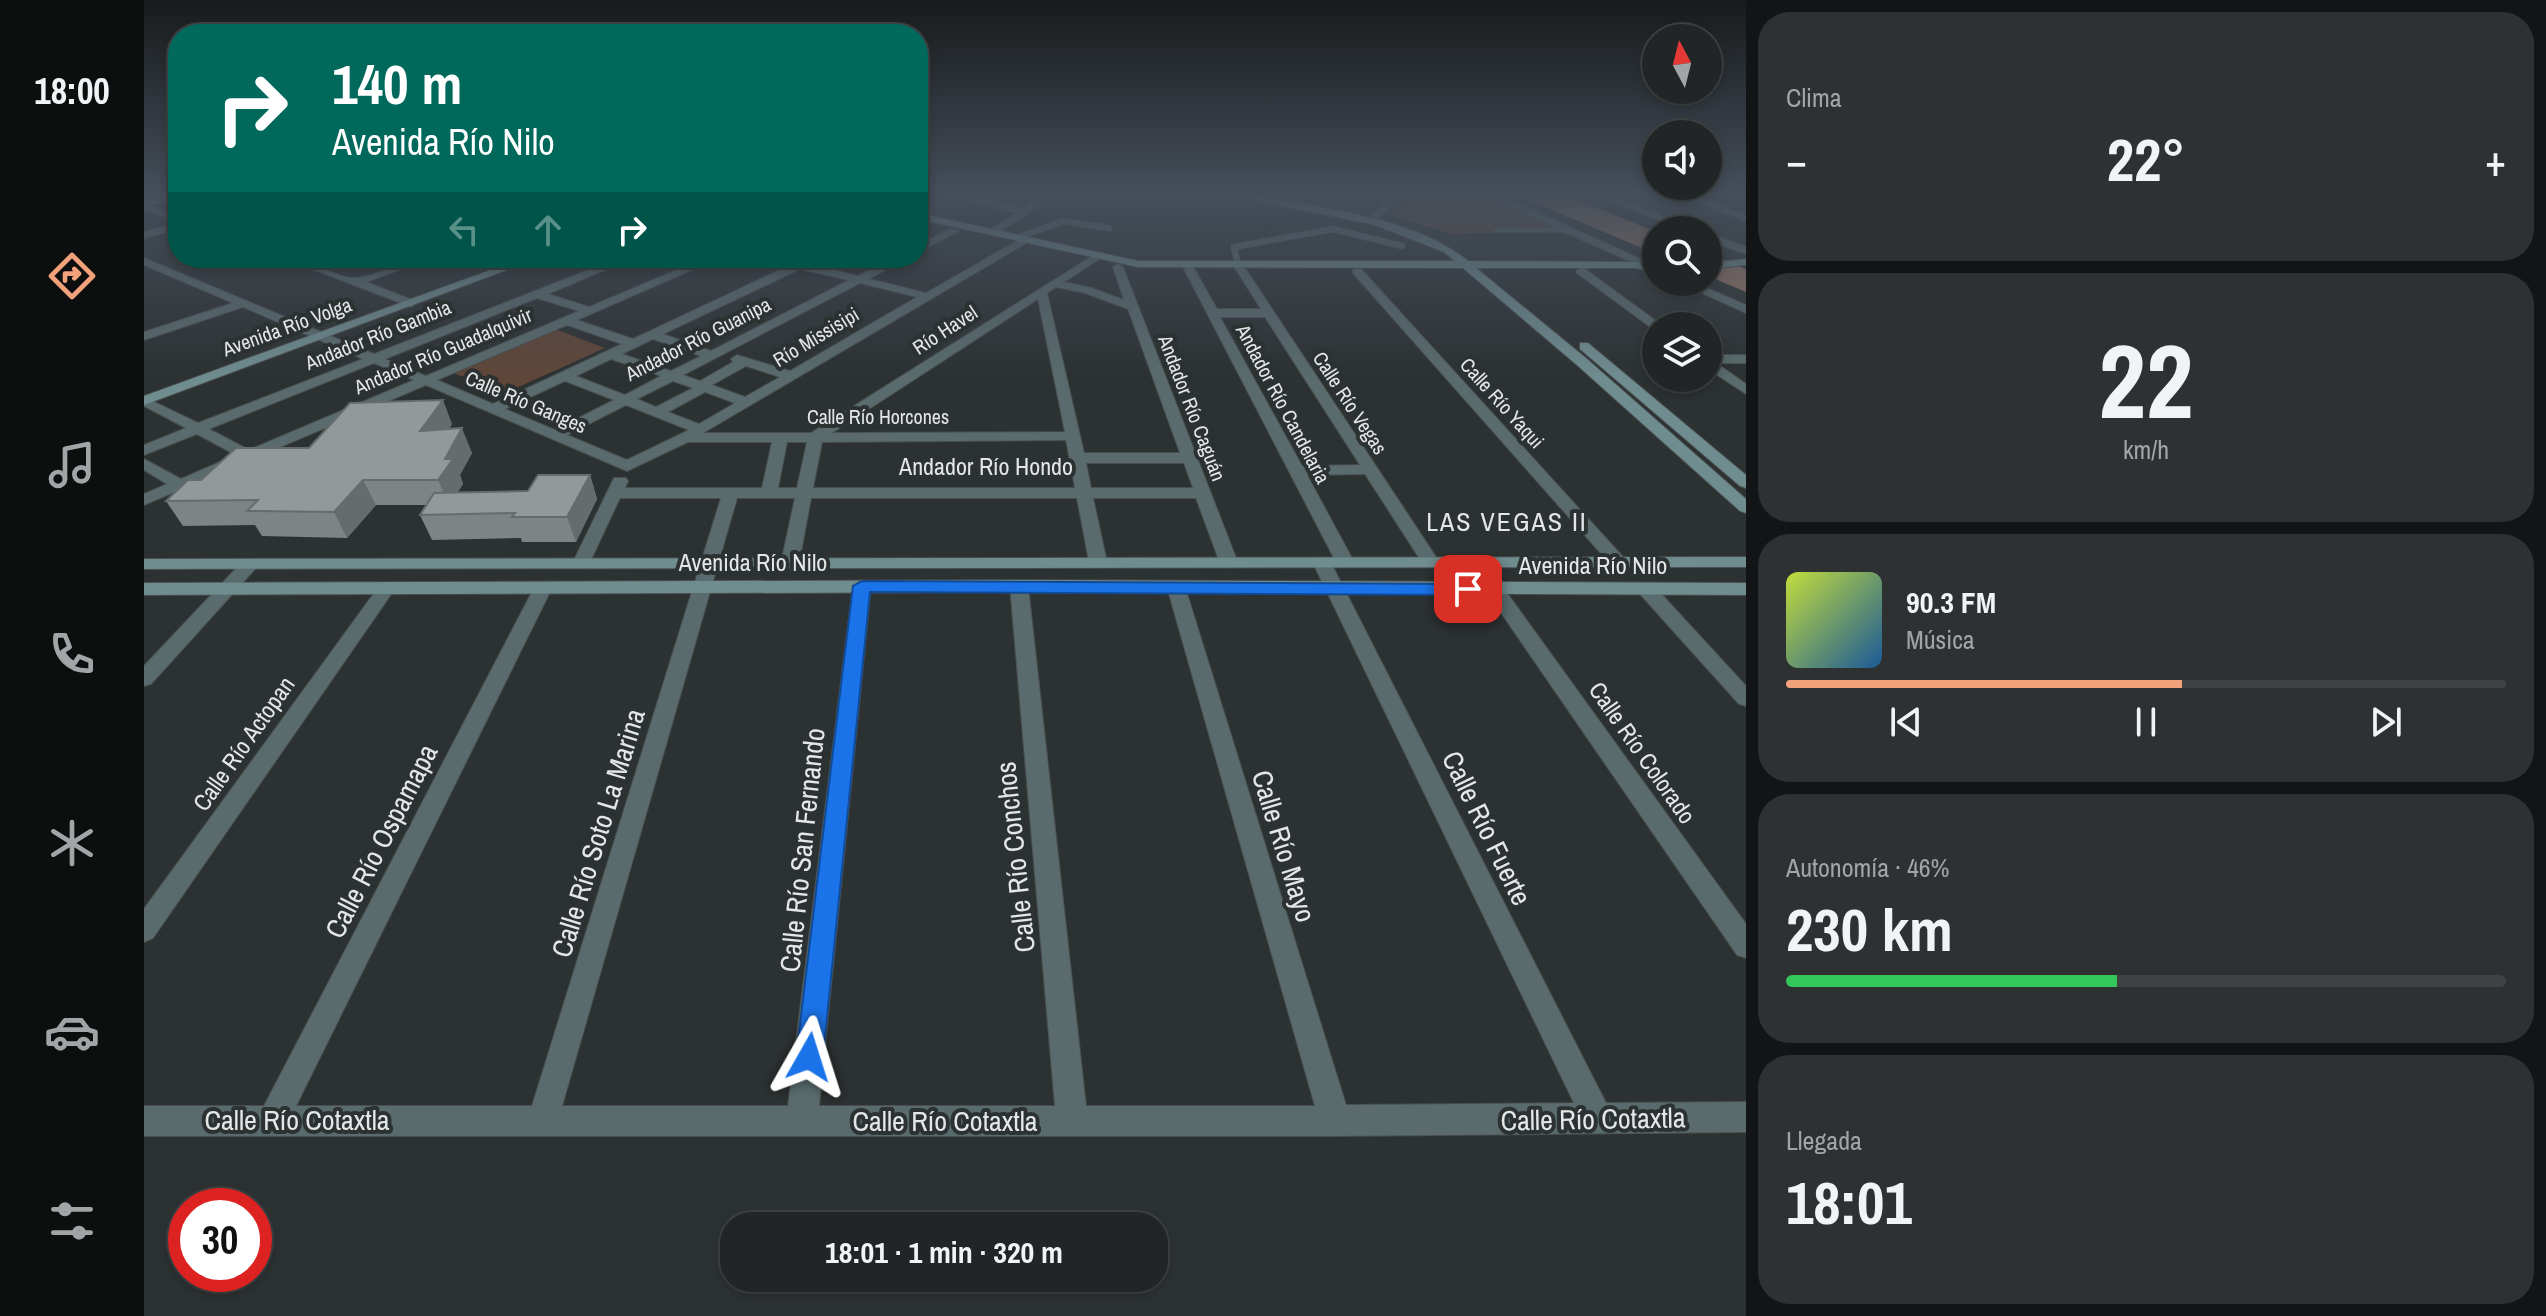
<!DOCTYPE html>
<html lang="es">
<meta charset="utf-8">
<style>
:root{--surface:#212526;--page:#2d3132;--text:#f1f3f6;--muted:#a2a5a7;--line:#3e4243;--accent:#f1a27b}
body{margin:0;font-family:"Archivo Narrow",sans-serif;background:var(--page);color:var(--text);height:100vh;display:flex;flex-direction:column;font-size:30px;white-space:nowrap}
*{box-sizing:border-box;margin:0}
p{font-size:26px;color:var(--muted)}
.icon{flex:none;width:44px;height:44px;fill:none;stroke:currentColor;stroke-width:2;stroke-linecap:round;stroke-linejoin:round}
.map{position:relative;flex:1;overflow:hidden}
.sheet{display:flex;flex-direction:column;gap:12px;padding:12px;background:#121415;width:800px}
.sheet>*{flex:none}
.hud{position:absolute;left:24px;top:24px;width:760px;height:244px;border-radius:32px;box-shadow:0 4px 12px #0003,0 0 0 2px var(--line);background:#00695c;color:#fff;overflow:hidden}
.needle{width:52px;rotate:353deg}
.controls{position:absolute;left:1498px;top:24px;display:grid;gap:16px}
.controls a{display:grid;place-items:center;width:80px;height:80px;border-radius:50%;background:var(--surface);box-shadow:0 4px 12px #0003,0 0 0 2px var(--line);font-size:40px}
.speed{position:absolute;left:24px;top:1188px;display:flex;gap:16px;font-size:40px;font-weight:700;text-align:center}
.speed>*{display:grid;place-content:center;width:104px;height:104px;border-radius:50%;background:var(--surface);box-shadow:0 4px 12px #0003,0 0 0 2px var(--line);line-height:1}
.speed .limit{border:12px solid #d22;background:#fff;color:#111}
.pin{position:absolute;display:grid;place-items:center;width:68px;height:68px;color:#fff;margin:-34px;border-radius:16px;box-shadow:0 4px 12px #0006}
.me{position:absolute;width:88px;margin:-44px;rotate:6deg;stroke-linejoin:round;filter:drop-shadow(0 0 6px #0008)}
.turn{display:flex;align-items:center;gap:28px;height:168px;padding:0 32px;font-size:36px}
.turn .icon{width:104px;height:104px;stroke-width:2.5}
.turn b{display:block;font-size:56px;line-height:68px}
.lanes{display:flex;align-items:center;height:76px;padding:0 32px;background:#0003;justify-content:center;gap:40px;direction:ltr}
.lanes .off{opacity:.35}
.big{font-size:60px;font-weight:700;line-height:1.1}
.sheet .widget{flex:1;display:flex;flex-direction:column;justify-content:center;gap:12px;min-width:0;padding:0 28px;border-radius:32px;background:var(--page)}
.sheet .dial{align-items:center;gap:0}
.dial b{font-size:104px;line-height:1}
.song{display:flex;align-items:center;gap:24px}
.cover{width:96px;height:96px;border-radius:12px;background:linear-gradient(135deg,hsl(70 70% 55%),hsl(210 70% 35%))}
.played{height:8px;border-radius:4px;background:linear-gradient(90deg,var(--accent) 55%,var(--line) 55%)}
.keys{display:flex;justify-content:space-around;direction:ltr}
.heat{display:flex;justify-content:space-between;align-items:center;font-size:44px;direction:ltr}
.charge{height:12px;border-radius:6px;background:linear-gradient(90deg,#34c759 46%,var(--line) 0)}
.trip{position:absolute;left:576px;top:1212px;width:448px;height:80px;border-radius:32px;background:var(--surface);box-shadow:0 4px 12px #0003,0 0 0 2px var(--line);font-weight:700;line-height:80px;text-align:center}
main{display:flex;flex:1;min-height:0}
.tab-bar{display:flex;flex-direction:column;width:144px;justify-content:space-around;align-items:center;background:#0d0f0f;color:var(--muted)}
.tab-bar .icon{width:56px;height:56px}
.tab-bar .selected{color:var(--accent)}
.tab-bar b{font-size:36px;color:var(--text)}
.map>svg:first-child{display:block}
.green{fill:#5f4639}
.water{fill:#987767}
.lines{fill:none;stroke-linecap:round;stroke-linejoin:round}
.lane-casing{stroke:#494e4f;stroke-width:7}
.street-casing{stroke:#494e4f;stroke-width:2}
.secondary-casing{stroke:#494e4f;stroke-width:2}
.lane{stroke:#596b6d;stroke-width:6}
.street{fill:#596b6d;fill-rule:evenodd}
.secondary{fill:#6f8c8f;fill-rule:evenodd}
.wall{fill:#7e8484}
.shaded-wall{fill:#666b6c}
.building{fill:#92999a;stroke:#666b6c;stroke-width:2}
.route{fill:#1a73e8;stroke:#114b97;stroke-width:2}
.labels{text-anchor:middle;stroke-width:8;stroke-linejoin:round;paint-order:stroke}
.far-street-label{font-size:20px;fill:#e3e7e7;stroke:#2c3132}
.street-label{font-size:24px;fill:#e3e7e7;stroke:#2c3132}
.neighbourhood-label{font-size:26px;letter-spacing:2px;fill:#e3e7e7;stroke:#2c3132}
.near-street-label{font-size:28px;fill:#e3e7e7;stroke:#2c3132}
</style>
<main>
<nav class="tab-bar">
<b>18:00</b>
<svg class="icon selected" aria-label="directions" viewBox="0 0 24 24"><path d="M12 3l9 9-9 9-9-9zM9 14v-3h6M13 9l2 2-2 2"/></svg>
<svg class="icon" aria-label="music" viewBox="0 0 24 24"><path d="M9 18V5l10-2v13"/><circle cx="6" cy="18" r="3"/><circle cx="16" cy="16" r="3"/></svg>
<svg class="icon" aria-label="phone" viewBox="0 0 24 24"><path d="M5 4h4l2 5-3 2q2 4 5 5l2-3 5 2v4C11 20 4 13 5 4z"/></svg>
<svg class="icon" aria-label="climate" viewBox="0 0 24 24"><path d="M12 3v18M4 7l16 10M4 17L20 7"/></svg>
<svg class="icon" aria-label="car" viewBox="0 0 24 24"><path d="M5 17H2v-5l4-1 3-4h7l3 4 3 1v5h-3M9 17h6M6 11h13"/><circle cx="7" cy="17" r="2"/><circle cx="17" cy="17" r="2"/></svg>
<svg class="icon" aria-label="filters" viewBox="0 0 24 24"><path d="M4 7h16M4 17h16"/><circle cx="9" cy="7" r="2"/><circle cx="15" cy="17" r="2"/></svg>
</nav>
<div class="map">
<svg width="1602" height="1316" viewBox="0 0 1602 1316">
<rect width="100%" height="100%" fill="#2c3132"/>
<!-- green -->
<g class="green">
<polygon points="1265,193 1338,193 1422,231 1307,234 1246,215"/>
<polygon points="411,329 461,348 361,393 307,372"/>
</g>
<!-- water -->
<g class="water">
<polygon points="1368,193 1417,193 1512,232 1512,254"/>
<polygon points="1564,253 1602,269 1602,292 1564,276"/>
</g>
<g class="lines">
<!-- lane casing -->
<g class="lane-casing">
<g id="lane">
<polyline points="873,238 919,221 965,228"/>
<polyline points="1094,265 1090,247 1189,229 1258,246"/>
</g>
</g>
<!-- street casing -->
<g class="street-casing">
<g id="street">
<polygon points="795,193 813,193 880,208 895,194 903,196 883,215 848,235 844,230 874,213"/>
<polygon points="1152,193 1162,193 1147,207 1141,207 1141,203"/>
<polygon points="1250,193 1260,193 1234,218 1228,218 1228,214"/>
<polygon points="1338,193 1351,193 1512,266 1512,273 1420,232 1349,232 1353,227 1411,228"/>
<polygon points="1447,193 1460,193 1552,230 1538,230"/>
<polygon points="1529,193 1543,193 1602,215 1602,221"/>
<polygon points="0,203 34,216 34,222 0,209"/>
<polygon points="34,223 34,229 0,238 0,232"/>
<polygon points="806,229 815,231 774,252 774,245"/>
<polygon points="1564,233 1602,247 1602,254 1564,240"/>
<path d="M880,237L884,242L559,433H667L953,253L957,254V258L920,282L948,288L980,300L969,267L974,264L979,267L1094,563L1085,568L1076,563L1052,498H949L963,562L954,567L945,562L933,498H667L655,563L646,568L637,563L651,498H593L418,1106H644L709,586L718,580L727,586L675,1106H911L866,586L875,580L884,586L942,1106H1171L1023,587L1032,581L1041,587L1202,1105L1430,1103L1169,563L1178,558L1187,563L1462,1103L1602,1102V1132L1191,1136H0V1106H120L390,588L399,582L408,588L152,1106H388L577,498H476L444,566H432L429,562L470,478H482L484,481L481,488H618L628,442H544L483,471L282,385L0,505V494L23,484L0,470V459L37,479L92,455L53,434L0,455V445L42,428L0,406V397L54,423L219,359L99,307L0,340V332L89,303L0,265V258L230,354L475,258H489L404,294L445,307L561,258H575L433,320L489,339L661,258H675L665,264C683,269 696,258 714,258L690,270L714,276L749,258H762L725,279L782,293ZM656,269L705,280L567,351L519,334ZM716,283L773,297L646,371L593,355L587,359L589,362L556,381L539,375ZM912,287L941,293L984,309L1036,453H940L903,293ZM393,298L435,311L282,376L241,359ZM894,299L921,432L688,433ZM423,325L478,344L349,404L293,380ZM509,339L557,356L527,371L478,354ZM467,359L517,376L481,395L432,376ZM230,363L270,380L105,450L65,429ZM602,366L636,377L601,397L568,385ZM421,381L470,400L411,430L361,409ZM529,381L549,388L512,407L493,399ZM561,392L591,403L555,424L524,412ZM482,405L545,430L483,460L423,435ZM922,440L931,488H669L678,442ZM643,442H663L653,488H634ZM942,463H1040L1049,488H947Z"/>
<path d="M140,258C164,258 196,280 213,278C239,275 260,258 287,258L222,282L271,301L273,303L267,307Z"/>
<path d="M1094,262L1099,265L1296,563L1293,567H1281L1221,474L1163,475L1210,562L1201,567L1192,562L1038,265L1047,263L1073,309H1117L1089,265ZM1076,317H1121L1216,465L1158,466Z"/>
<polygon points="1437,268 1441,269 1519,326 1509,329 1433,273 1432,271"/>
<polygon points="1209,269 1217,269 1480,558 1483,562 1480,566 1468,566 1209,273"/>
<polygon points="1534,282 1549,282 1602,305 1602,313"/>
<polygon points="1564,355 1602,355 1602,363 1572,363 1602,384 1602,394 1564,369"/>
<polygon points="106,559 112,560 115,564 112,568 7,684 0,686 0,666 100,560"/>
<polygon points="242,583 248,585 251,589 248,593 9,938 0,942 0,909 236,585"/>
<polygon points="1351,584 1358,586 1602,924 1602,958 1593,955 1344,594 1342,590 1344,586"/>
<polygon points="1503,584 1510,586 1602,686 1602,706 1595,704 1496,594 1494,590 1496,586"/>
</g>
</g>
<!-- secondary casing -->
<g class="secondary-casing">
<g id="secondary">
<polygon points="33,193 34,199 0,207 0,201"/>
<path d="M1078,193H1098C1168,207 1268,215 1324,261L1492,262L1512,266V272L1492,268H1332L1443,359L1602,499V513L1596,511L1433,365L1319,268L994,267L774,219V213L994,261H1311L1300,252L1231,225Z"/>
<polygon points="380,258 395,258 0,405 0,396"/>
<polygon points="1602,259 1602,265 1564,269 1564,263"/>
<polygon points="1436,343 1444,343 1602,475 1602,488 1596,486 1436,349"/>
<polygon points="1602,557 1602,567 0,569 0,559"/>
<polygon points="875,580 1602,583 1602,595 875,592 0,595 0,583"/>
</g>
</g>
<!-- lane -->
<use href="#lane" class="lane"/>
<!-- street -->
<use href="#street" class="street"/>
<!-- secondary -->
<use href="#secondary" class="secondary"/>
</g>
<!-- wall -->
<polygon class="wall" points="308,424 305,429 328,453 316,475 319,484 314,492 384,491 446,475 453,499 432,542 378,542 377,538 288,540 276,515 282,505 232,505 203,538 118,536 111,525 39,526 22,501 57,480"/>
<!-- shaded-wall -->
<g class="shaded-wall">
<polygon points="299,400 308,424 287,455 276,431"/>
<polygon points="318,428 328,453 316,475 319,484 305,505 294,480 301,459"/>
<polygon points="446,475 453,499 432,542 423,517"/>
<polygon points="219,480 232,505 203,538 190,512"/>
</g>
<!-- building -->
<g class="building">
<polygon points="299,400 276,431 318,428 301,459 309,459 294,480 219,480 190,512 103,511 114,500 22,501 44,480 57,480 92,448 165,448 206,403"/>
<polygon points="394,475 446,475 423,517 368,517 371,513 276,515 290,493 384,491"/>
</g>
<!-- sky -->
<linearGradient id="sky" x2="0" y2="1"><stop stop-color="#181b1c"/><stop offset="0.51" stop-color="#454e5a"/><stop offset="1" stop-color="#454e5a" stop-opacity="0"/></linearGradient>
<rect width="1602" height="378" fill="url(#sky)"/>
<!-- route -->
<polygon class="route" points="718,581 1324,584 1333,589 1324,595 726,592 679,1057 675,1066 665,1070 656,1066 652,1057 709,586"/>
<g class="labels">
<!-- far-street labels -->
<g class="far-street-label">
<text transform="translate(143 327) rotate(-20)" y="7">Avenida Río Volga</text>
<text transform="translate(801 330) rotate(-33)" y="7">Río Havel</text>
<text transform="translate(234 335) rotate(-22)" y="7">Andador Río Gambia</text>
<text transform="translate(672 337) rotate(-31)" y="7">Río Missisipi</text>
<text transform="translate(554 339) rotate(-27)" y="7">Andador Río Guanipa</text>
<text transform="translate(299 351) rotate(-23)" y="7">Andador Río Guadalquivir</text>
<text transform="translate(382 402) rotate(23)" y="7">Calle Río Ganges</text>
<text transform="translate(1206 403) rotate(57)" y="7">Calle Río Vegas</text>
<text transform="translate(1358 403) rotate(48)" y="7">Calle Río Yaqui</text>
<text transform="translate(1139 404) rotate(62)" y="7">Andador Río Candelaria</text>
<text transform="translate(1048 408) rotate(69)" y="7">Andador Río Caguán</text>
<text x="734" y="424">Calle Río Horcones</text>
</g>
<!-- street labels -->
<g class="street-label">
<text x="842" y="475">Andador Río Hondo</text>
<text x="609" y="571">Avenida Río Nilo</text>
<text x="1449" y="574">Avenida Río Nilo</text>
<text transform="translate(100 744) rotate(-55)" y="8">Calle Río Actopan</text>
<text transform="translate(1498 753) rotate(55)" y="8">Calle Río Colorado</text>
</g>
<!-- neighbourhood labels -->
<g class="neighbourhood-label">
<text x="1363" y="531">LAS VEGAS II</text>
</g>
<!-- near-street labels -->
<g class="near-street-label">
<text transform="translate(1343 828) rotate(64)" y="10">Calle Río Fuerte</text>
<text transform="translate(454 833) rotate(-73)" y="10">Calle Río Soto La Marina</text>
<text transform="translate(237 841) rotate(-63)" y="10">Calle Río Ospamapa</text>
<text transform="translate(1140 846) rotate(73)" y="10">Calle Río Mayo</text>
<text transform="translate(658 850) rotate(-84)" y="10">Calle Río San Fernando</text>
<text transform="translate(871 857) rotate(-96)" y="10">Calle Río Conchos</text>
<text transform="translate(1449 1119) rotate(-1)" y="10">Calle Río Cotaxtla</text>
<text x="153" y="1130">Calle Río Cotaxtla</text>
<text x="801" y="1131">Calle Río Cotaxtla</text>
</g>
</g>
</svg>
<div class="controls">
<a><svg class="needle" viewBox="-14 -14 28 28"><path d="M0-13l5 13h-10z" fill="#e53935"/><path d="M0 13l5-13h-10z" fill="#a2a5a7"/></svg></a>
<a><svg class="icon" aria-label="sound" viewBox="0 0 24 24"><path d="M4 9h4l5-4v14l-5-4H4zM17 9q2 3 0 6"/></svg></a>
<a><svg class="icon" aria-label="search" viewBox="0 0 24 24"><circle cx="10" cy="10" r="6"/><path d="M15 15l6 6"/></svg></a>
<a><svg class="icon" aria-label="layers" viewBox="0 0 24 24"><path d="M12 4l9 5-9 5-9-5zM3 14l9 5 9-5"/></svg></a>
</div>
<div class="speed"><div class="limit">30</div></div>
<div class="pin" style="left:1324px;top:589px;background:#d93025"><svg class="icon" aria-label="arrive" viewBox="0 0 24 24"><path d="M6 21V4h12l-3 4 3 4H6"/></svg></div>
<svg class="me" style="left:665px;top:1057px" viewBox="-20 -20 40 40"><path d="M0-17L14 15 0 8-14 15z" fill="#1a73e8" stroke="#fff" stroke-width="4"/></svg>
<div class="trip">18:01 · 1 min · 320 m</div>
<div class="hud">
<div class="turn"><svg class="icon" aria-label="right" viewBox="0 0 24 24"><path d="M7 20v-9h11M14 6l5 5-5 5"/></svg><div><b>140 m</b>Avenida Río Nilo</div></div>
<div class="lanes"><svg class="icon off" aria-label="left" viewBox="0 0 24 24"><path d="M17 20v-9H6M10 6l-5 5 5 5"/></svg><svg class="icon off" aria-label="ahead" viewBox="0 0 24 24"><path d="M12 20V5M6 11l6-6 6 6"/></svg><svg class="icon" aria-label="right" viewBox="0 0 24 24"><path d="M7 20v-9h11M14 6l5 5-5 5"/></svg></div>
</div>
</div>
<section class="sheet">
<div class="widget"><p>Clima</p>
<div class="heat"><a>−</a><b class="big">22°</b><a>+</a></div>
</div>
<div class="widget dial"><b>22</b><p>km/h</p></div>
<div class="widget">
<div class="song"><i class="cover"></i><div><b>90.3 FM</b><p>Música</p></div></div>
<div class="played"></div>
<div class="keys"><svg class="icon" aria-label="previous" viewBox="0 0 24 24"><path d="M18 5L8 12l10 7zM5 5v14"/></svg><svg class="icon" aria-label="pause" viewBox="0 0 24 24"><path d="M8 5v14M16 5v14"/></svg><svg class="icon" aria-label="next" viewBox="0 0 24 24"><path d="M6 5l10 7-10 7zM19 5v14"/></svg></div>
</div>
<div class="widget"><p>Autonomía · 46%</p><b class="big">230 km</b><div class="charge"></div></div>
<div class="widget"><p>Llegada</p><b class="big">18:01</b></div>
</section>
</main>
